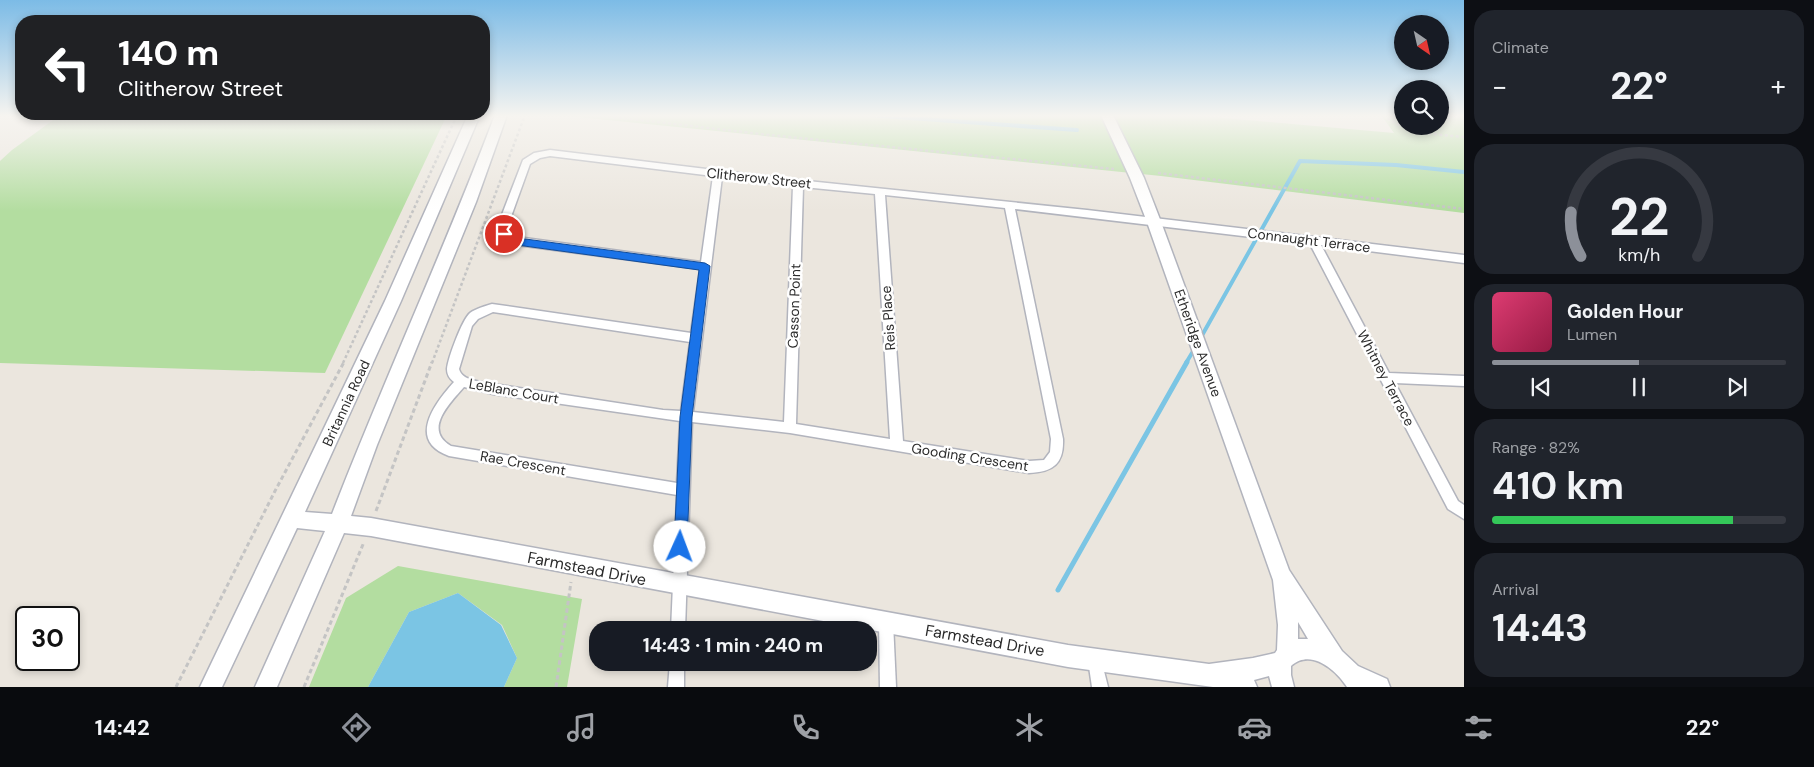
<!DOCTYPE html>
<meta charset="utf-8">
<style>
:root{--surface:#171b24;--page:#20242c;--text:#f1f3f6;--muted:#9ea1a6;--line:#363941;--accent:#8c9099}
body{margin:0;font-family:"DM Sans",sans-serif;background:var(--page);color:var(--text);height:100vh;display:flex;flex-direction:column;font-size:19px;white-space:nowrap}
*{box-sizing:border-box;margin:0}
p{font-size:16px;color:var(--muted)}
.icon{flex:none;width:28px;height:28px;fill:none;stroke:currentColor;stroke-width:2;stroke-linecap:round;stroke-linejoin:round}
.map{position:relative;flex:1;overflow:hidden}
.sheet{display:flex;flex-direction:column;gap:10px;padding:10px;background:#0d0f14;width:350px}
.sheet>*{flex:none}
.top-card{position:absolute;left:15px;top:15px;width:475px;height:105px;border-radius:20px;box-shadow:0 2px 8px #0003;background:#202124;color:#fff;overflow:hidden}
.needle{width:32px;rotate:146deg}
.fabs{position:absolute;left:1394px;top:15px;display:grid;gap:10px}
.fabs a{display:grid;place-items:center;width:55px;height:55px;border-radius:50%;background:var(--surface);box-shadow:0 2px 8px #0003;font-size:25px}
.speed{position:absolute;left:15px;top:606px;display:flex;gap:10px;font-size:25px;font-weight:700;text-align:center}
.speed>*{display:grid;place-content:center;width:65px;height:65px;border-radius:50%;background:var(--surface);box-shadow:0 2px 8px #0003;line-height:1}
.speed .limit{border:2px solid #111;border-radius:8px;background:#fff;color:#111}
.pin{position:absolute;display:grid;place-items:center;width:42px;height:42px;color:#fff;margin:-21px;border:2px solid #fff;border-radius:50%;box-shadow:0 1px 5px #0007}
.me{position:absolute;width:55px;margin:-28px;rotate:2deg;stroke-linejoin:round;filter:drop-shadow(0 0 4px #0008)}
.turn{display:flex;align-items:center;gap:18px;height:105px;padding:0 20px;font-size:22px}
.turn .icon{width:65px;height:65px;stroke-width:2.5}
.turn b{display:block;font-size:35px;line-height:42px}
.big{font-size:38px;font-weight:700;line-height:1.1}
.sheet .widget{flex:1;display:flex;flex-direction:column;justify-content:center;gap:8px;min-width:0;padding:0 18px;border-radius:20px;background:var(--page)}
.sheet .dial{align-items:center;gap:0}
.dial svg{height:130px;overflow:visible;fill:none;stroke:var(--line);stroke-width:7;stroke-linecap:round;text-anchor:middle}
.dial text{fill:var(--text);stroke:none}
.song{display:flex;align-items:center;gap:15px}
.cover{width:60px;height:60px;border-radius:8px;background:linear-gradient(135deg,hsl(340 70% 55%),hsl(340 70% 35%))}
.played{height:5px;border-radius:2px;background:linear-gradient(90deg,var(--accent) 50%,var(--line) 50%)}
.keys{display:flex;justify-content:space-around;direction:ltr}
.heat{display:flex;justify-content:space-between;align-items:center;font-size:28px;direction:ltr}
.charge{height:8px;border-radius:4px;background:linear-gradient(90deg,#34c759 82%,var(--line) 0)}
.trip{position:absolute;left:589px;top:621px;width:288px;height:50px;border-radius:20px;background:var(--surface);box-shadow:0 2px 8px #0003;font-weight:700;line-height:50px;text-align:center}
.tabs{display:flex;height:80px;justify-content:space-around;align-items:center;background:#090b0e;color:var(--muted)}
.tabs .icon{width:35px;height:35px}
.tabs .on{color:var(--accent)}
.tabs b{font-size:22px;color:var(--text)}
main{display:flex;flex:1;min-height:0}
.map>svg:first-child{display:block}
.green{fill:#b3dda0}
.water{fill:#7bc5e4}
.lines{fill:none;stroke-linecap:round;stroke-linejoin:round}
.stream-far1{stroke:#7bc5e4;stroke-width:4}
.stream{stroke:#7bc5e4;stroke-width:5}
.street-casing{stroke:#b2b4bd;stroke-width:3}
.secondary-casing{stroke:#b2b4bd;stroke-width:3}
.path-far1{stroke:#c4c4c4;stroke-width:2.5;stroke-dasharray:3 2.5;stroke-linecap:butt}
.path{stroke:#c4c4c4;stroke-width:3;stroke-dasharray:4.5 3;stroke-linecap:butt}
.street{fill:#fff;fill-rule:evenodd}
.secondary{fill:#fff;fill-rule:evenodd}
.route{fill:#1a73e8;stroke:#114b97}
.labels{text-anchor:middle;stroke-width:5;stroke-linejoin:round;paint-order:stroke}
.street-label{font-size:14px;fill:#2b2b2b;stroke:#fff}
.near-street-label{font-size:16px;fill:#2b2b2b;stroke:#fff}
</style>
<main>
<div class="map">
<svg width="1464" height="687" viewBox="0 0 1464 687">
<rect width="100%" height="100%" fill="#ebe6de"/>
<!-- green -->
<g class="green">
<polygon points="60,115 447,115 325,373 0,363 0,161 12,150"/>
<polygon points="558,115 1190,115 1394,133 1381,115 1402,115 1402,126 1440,126 1440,115 1464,115 1464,213 1161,176"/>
<polygon points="398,566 582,599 567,687 504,687 517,658 502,625 458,593 409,612 368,687 309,687 346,598"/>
</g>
<!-- water -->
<polygon class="water" points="458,593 501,625 517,658 504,687 368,687 409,612"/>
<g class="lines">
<!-- stream-far1 -->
<g class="stream-far1">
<polyline points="868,115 1077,130"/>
<polyline points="1200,339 1300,161 1396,165 1464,172"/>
<polyline points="1186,363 1195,348"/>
</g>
<!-- stream -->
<polyline class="stream" points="1058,590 1187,362"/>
<!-- street casing -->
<g class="street-casing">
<g id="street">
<path d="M550,150L798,180L1087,210L1464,255V263L1321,245L1389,373L1464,376V386L1395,383L1458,501L1464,505V519L1448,509L1310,244L1015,209L1063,439C1064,464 1053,472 1029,473L790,433L692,422L685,630H671L677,495L449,456C407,441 434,404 454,382C450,379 447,375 447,369C448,358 462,320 470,313C475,309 485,306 492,304L691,333L700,269L517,245L503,238L498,225L523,160L534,153ZM550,156L713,176L701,262L517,237C511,235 508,232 508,225L530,164L540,158ZM722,177L793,186L784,422L693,412ZM803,187L875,194L890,439L796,424ZM885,195L1005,208L1051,439L1050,452L1044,460L1029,461L903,441ZM493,312L690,342L681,411L663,410L493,384C482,382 462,381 459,369L472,326L478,319ZM464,387L493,394L680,421L677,483L451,446C423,430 449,404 464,387Z"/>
<polygon points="886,615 891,617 893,622 896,687 880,687 879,622 881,617"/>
<polygon points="1095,653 1100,655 1108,687 1092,687 1088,660 1090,655"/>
<polygon points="670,662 684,662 684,687 668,687"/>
</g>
</g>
<!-- secondary casing -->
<g class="secondary-casing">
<path id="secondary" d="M468,115H480L401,301L305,512L332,514C384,380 444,250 495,115H507L476,202L377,445L351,516L371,518L1068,645L1209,664L1253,658L1275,653L1277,650L1278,625L1273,580L1147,222L1130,178L1101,115H1113L1144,178L1161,222L1289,570L1342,651L1358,666L1387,679L1390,687H1347C1336,670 1311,648 1291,666V675L1294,687H1272L1269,676L1254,680L1257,687H1213L1068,667L371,536L344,533L277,687H255L325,531L297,528L222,687H200L385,301ZM1298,622L1308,639H1298Z"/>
</g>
<!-- path-far1 -->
<g class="path-far1">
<polyline points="597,115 769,135 1114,169"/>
<path d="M1383,115C1407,134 1435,134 1464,137"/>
<polyline points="1158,173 1464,209"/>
<polyline points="343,363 457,115"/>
<polyline points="432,363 525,115"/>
</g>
<!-- path -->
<g class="path">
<polyline points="376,511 432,362"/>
<polyline points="176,687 275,491 344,362"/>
<polyline points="304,687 364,542"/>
<polyline points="556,687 571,582"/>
</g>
<!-- street -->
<use href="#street" class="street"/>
<!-- secondary -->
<use href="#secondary" class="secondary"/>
</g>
<!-- sky -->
<linearGradient id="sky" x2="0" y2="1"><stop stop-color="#7cbbe6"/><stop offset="0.55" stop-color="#f6f4f0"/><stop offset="1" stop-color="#f6f4f0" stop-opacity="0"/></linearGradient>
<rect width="1464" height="211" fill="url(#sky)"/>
<!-- route -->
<polygon class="route" points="504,230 518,238 705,263 710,266 692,417 687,547 685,551 680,553 676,551 674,547 680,417 699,270 517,245 505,240 501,236 501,231"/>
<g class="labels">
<!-- street labels -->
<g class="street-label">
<text transform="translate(759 178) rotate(6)" y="5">Clitherow Street</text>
<text transform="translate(1309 240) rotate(7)" y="5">Connaught Terrace</text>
<text transform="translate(794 306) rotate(-88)" y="5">Casson Point</text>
<text transform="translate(888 318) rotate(-94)" y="5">Reis Place</text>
<text transform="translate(1198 343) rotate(70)" y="5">Etheridge Avenue</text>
<text transform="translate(1386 378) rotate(62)" y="5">Whitney Terrace</text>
<text transform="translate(514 391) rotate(10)" y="5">LeBlanc Court</text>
<text transform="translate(346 403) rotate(-65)" y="5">Britannia Road</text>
<text transform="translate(970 457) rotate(9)" y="5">Gooding Crescent</text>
<text transform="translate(523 463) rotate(10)" y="5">Rae Crescent</text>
</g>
<!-- near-street labels -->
<g class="near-street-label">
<text transform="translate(587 568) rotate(11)" y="6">Farmstead Drive</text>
<text transform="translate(985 640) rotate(10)" y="6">Farmstead Drive</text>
</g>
</g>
</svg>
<div class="fabs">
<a><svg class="needle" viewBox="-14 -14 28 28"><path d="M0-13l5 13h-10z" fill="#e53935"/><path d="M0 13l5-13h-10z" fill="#9ea1a6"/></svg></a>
<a><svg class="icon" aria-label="search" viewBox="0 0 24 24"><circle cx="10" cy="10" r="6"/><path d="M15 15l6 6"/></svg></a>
</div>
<div class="speed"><div class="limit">30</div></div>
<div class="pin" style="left:504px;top:234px;background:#d93025"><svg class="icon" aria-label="arrive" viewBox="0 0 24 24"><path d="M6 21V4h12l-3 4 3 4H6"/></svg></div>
<svg class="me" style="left:680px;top:547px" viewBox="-20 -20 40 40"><circle r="19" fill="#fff"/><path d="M0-13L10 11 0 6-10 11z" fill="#1a73e8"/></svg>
<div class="trip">14:43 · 1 min · 240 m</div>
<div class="top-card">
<div class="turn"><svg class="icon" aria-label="left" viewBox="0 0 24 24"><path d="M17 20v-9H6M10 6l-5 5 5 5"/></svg><div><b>140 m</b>Clitherow Street</div></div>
</div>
</div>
<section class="sheet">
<div class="widget"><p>Climate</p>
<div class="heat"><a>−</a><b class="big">22°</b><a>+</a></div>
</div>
<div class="widget dial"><svg viewBox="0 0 100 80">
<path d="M14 69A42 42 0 1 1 86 69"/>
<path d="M14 69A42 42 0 0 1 8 42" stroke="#8c9099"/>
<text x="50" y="56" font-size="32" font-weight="700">22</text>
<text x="50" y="72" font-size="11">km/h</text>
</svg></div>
<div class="widget">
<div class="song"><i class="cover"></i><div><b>Golden Hour</b><p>Lumen</p></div></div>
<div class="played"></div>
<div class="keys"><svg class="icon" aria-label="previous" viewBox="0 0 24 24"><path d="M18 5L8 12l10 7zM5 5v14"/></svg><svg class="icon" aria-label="pause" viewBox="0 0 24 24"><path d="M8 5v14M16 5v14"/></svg><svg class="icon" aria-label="next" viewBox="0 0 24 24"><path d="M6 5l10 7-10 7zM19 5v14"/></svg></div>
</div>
<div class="widget"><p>Range · 82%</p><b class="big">410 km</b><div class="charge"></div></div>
<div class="widget"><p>Arrival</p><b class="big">14:43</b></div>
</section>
</main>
<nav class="tabs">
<b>14:42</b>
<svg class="icon on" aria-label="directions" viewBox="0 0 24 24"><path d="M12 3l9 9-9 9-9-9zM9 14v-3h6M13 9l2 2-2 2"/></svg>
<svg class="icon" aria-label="music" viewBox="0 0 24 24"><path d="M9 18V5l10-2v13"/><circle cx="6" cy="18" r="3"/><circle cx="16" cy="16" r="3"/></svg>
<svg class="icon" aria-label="phone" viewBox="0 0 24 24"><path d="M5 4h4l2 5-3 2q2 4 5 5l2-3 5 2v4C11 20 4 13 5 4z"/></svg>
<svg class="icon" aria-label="climate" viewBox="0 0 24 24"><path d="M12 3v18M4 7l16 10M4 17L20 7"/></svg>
<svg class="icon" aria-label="car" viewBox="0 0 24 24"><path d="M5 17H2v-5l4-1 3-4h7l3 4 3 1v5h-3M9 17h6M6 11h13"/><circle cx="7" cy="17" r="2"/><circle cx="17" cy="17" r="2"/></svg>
<svg class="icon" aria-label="filters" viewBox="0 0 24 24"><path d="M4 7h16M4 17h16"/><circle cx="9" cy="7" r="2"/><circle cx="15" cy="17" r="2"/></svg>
<b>22°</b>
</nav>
